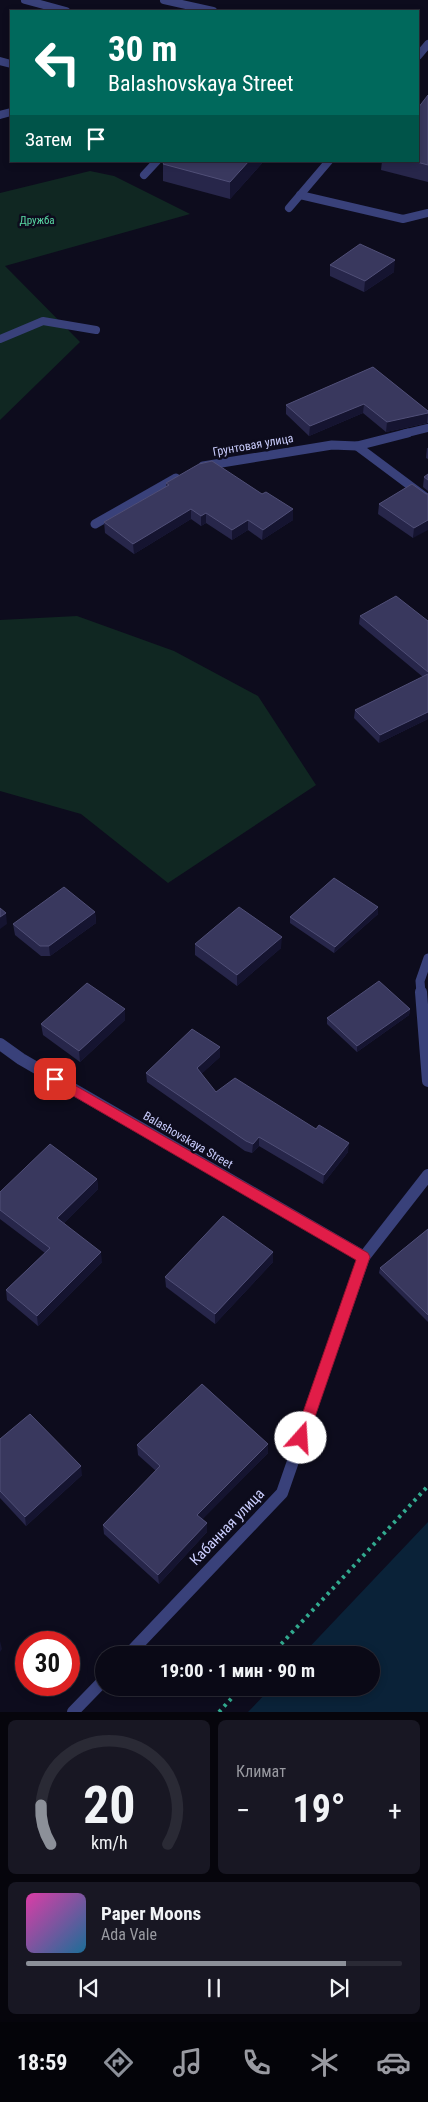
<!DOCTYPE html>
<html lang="ru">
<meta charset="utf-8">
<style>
:root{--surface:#0a0916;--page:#181723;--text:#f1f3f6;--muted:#999aa1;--line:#2a2a35;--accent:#8c9099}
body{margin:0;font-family:"Roboto Condensed",sans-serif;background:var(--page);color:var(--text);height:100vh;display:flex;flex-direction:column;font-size:19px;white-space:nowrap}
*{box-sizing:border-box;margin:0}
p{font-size:16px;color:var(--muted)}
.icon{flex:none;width:28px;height:28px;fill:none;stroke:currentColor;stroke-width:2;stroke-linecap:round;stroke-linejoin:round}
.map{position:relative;height:1712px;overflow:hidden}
.sheet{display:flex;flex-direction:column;gap:8px;padding:8px;background:#06050c;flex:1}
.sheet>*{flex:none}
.hud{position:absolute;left:10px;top:10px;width:409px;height:152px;border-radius:0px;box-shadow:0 2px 8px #0003,0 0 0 1px var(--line);background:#00695c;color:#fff;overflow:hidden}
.speed{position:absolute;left:15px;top:1631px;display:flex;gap:10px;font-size:25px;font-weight:700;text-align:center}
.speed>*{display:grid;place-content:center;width:65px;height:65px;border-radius:50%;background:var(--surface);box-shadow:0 2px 8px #0003,0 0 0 1px var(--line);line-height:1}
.speed .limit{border:8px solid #d22;background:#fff;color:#111}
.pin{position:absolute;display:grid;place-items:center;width:42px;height:42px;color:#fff;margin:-21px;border-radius:10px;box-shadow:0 2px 8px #0006}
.me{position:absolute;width:55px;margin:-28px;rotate:19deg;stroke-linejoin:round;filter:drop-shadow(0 0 4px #0008)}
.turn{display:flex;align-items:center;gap:18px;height:105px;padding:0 15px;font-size:22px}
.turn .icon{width:65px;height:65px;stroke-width:2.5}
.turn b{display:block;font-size:35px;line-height:42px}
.then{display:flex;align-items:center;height:48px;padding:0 15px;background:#0003;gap:10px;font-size:19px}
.big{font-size:38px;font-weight:700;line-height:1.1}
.sheet .tile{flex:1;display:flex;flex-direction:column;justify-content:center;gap:8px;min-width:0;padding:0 18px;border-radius:8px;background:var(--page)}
.sheet .dial{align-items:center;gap:0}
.dial svg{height:130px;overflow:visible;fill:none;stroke:var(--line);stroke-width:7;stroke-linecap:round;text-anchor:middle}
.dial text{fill:var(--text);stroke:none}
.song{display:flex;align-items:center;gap:15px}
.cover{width:60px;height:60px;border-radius:8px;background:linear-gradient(135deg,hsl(320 70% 55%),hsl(200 70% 35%))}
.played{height:5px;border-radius:2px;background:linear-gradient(90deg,var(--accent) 85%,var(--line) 85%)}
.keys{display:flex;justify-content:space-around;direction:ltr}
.heat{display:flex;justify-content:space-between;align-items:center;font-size:28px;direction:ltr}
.sheet .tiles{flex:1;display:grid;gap:8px;grid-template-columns:1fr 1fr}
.tile:last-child{grid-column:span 2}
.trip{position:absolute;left:95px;top:1646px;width:285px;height:50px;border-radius:25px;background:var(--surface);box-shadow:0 2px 8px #0003,0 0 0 1px var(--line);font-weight:700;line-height:50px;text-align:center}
.dock{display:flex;height:80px;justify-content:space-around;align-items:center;background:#040409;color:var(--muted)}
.dock .icon{width:35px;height:35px}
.dock .active{color:var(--accent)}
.dock b{font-size:22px;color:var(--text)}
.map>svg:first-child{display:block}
.green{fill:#102722}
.water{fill:#0a2238}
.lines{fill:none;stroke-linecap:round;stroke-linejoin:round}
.path{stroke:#32aa8f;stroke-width:4;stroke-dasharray:3 4.5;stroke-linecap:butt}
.lane-far1{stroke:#39417a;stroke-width:8}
.lane{stroke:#39417a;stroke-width:9}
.street-far2{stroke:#39417a;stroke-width:8}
.street-far1{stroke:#39417a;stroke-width:9}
.street{stroke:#39417a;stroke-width:12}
.wall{fill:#27264a}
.shaded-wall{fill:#151430}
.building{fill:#39385e;stroke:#504f77}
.route{fill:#e11d48;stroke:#92132f}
.labels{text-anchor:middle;stroke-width:5;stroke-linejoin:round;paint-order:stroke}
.far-park-label{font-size:11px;fill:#5ad9a5;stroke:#0d0c1d}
.street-label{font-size:12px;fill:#cacdfd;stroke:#0d0c1d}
.near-street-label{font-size:15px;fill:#cacdfd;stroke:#0d0c1d}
</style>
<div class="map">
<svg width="428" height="1712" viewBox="0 0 428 1712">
<rect width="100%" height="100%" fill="#0d0c1d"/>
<!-- green -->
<g class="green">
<polygon points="90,171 114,176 190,214 5,266 80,342 0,420 0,193"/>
<polygon points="77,616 174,651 258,696 316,785 168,883 81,814 0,791 0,620"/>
</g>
<!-- water -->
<polygon class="water" points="428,1522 428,1712 248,1712 271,1688 371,1688 371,1655 302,1655"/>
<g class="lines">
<!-- path -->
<g class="path">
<polyline points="271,1655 428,1486"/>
<polyline points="219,1712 241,1688"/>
</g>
<!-- lane-far1 -->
<g class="lane-far1">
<polyline points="25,0 66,11"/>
<polyline points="164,0 213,11"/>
<polyline points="418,56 428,44"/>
<polyline points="0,61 11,64"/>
<polyline points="0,115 11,112"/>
<polyline points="144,175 157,161"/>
<polyline points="300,195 403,219 428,213"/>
<polyline points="289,208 329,161"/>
<polyline points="0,339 43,321 96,330"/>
</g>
<!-- lane -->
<polyline class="lane" points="357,446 428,499"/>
<!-- street-far2 -->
<polyline class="street-far2" points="403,434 428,428"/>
<!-- street-far1 -->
<g class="street-far1">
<polyline points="203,466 332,445 357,446 408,433"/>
<polyline points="95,524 176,478"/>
<polyline points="421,993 420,981 428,958"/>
</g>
<!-- street -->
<g class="street">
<polyline points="421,992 428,1081"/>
<polyline points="0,1044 21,1059 364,1257"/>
<polyline points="128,1655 282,1493 364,1257 428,1175"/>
<polyline points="73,1712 104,1680"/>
</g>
</g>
<!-- wall -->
<g class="wall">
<polygon points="428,95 428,182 381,170 382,161 418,161"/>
<polygon points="264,161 230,199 163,181 163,164"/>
<polygon points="330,265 394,272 364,292 330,276"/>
<polygon points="373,367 428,411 428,423 386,432 363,413 309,436 286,414 286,405"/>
<polygon points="427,448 428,448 428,459 426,458"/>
<polygon points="428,474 428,491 423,487 424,477"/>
<polygon points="166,483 262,494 293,509 293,520 262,540 248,530 232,540 206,523 201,526 191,519 134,554 105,533 104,522 166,487"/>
<polygon points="426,494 413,538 378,514 379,504"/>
<polygon points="360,616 428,621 428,719 379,743 354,718 355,710 423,677 359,624"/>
<polygon points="378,907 378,914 334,953 290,923 290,917"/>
<polygon points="95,912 96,923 50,956 41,956 15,935 13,924"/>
<polygon points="195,944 281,948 237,986 195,955"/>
<polygon points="125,1009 125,1020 80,1062 43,1035 41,1024"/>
<polygon points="410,1009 409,1015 357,1052 327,1024 327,1018"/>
<polygon points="220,1057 201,1074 216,1092 348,1152 323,1184 259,1146 252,1153 245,1151 147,1082 146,1073"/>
<polygon points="97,1179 98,1189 64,1223 102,1262 38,1326 7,1300 6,1290 45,1253 0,1219 0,1192"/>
<polygon points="428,1229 428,1322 379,1273 380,1268"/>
<polygon points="273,1252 273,1262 215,1324 166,1287 165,1277"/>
<polygon points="0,1439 82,1475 26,1526 0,1498"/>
<polygon points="137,1445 268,1453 202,1519 207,1523 207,1532 159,1584 104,1534 103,1525 156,1471 138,1455"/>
</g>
<!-- shaded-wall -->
<g class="shaded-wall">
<polygon points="249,161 264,161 230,199 230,182"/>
<polygon points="395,260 394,272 364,292 365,281"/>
<polygon points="364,404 363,413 309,436 310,426"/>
<polygon points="428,413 427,423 386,432 387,422"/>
<polygon points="191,509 191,519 134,554 133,544"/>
<polygon points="293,509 293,520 262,540 263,530"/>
<polygon points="206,513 206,523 201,526 201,516"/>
<polygon points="248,520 248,530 232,540 232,530"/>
<polygon points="428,520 428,530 413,538 414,528"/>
<polygon points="428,712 428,719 379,743 380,735"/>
<polygon points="378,907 378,914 334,953 335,947"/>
<polygon points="95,912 96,923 50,956 49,946"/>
<polygon points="6,913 7,924 0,929 0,917"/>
<polygon points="282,937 281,948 237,986 237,975"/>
<polygon points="125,1009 125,1020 80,1062 79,1051"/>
<polygon points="410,1009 409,1015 357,1052 357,1046"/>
<polygon points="220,1047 220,1057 197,1078 197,1068"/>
<polygon points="259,1137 259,1146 252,1153 253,1144"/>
<polygon points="349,1143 348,1152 323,1184 324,1175"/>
<polygon points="97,1179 98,1189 58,1229 57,1218"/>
<polygon points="101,1252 102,1262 38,1326 37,1316"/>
<polygon points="273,1252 273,1262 215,1324 215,1314"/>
<polygon points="268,1444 268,1453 198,1524 197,1515"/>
<polygon points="81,1466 82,1475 26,1526 25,1517"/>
<polygon points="207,1523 207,1532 159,1584 158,1575"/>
<polygon points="0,1641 2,1649 0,1652"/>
</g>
<!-- building -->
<g class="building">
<polygon points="428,95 428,165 413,161 418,161 418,108"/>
<polygon points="165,161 249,161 230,182 163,164"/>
<polygon points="360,244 395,260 365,281 330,265"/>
<polygon points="373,367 428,411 428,413 387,422 364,404 310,426 286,405"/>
<polygon points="212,461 262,494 266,492 293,509 263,530 248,520 232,530 206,513 201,516 191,509 133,544 104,522 169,485 166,483 199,464"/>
<polygon points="428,474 428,480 424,477"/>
<polygon points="412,484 426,494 428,494 428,520 414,528 379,504"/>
<polygon points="396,596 428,621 428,672 360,616"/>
<polygon points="428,674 428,712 380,735 355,710"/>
<polygon points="334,878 378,907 335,947 290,917"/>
<polygon points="64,887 95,912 49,946 40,946 13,924"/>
<polygon points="239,907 282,937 237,975 195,944"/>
<polygon points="0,908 6,913 0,917"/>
<polygon points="379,981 410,1009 357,1046 327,1018"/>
<polygon points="87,983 125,1009 79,1051 41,1024"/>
<polygon points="192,1029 220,1047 197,1068 216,1092 235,1078 316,1129 319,1125 349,1143 324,1175 259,1137 253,1144 246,1141 146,1073"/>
<polygon points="50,1144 97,1179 57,1218 101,1252 37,1316 6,1290 50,1248 0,1210 0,1192"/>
<polygon points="223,1216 273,1252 215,1314 165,1277"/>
<polygon points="428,1229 428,1315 380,1268"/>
<polygon points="202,1384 268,1444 197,1515 207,1523 158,1575 103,1525 160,1466 137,1445"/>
<polygon points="30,1414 81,1466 25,1517 0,1491 0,1439"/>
</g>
<!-- route -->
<polygon class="route" points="55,1074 368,1253 370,1257 306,1443 301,1445 296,1443 294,1438 356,1260 51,1083 49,1079 51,1075"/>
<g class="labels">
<!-- far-park labels -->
<g class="far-park-label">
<text x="37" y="224">Дружба</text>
</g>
<!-- street labels -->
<g class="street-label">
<text transform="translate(253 445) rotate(-10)" y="4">Грунтовая улица</text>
<text transform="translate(188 1140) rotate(30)" y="4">Balashovskaya Street</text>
</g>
<!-- near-street labels -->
<g class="near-street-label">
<text transform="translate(227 1527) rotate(-46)" y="5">Кабанная улица</text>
</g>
</g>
</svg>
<div class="speed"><div class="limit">30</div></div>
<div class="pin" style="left:55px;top:1079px;background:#d93025"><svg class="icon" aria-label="arrive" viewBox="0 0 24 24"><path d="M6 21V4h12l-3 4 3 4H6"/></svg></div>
<svg class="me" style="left:301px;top:1438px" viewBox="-20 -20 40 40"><circle r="19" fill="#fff"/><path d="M0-13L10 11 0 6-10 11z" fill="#e11d48"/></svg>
<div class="trip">19:00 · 1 мин · 90 m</div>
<div class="hud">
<div class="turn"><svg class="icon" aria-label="left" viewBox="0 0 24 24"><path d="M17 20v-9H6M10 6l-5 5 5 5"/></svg><div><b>30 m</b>Balashovskaya Street</div></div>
<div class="then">Затем<svg class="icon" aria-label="arrive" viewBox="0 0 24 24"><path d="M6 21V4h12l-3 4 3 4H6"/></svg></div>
</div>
</div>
<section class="sheet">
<div class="tiles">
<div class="tile dial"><svg viewBox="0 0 100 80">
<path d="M14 69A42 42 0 1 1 86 69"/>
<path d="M14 69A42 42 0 0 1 8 45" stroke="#8c9099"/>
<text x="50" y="56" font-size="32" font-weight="700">20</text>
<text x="50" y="72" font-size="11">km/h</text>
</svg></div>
<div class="tile"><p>Климат</p>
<div class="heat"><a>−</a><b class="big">19°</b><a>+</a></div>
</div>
<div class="tile">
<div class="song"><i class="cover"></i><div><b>Paper Moons</b><p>Ada Vale</p></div></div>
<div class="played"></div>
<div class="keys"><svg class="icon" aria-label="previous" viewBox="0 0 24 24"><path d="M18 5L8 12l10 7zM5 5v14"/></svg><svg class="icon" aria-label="pause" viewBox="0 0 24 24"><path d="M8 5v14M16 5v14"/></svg><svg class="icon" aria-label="next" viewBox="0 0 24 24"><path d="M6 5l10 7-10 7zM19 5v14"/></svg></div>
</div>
</div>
</section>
<nav class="dock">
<b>18:59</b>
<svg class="icon active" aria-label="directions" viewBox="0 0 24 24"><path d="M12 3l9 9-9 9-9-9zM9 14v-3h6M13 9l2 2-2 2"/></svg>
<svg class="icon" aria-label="music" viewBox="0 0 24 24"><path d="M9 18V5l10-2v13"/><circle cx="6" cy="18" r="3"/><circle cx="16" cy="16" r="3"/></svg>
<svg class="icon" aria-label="phone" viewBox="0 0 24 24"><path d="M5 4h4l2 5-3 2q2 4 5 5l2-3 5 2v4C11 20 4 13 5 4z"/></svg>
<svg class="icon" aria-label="climate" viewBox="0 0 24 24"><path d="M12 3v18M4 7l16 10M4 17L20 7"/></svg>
<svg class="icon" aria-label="car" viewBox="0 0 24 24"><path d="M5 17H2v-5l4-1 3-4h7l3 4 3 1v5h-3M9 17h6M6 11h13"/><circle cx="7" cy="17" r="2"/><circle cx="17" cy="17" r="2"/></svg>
</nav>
